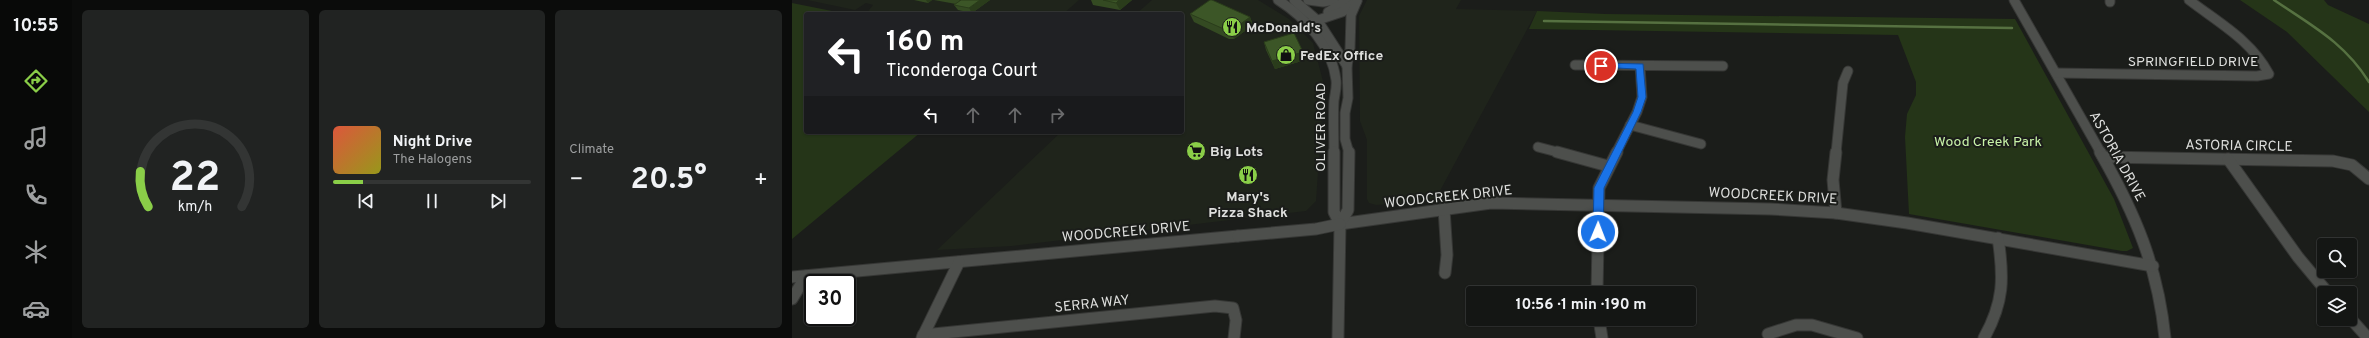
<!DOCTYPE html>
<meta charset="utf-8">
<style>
:root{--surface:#141614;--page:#212322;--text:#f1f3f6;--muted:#9d9fa0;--line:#333534;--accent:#8ace48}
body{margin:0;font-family:Overpass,sans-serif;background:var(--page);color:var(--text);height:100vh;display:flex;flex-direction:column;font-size:15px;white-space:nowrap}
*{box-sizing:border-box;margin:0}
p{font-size:13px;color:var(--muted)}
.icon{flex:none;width:22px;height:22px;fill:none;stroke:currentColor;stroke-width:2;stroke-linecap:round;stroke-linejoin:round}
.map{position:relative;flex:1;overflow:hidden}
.sheet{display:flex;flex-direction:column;gap:10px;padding:10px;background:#0b0c0b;width:720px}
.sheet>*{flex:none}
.guide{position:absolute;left:12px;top:12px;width:380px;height:122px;border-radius:4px;box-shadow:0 1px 3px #0004,0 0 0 1px var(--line);background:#202124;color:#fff;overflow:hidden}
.controls{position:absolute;left:1525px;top:238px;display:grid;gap:8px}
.controls a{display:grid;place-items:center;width:40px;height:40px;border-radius:4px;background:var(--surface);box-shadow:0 1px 3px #0004,0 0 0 1px var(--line);font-size:20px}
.speed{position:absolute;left:12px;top:274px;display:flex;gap:8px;font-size:20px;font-weight:700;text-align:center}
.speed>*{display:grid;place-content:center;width:52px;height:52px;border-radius:50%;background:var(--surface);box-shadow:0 1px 3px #0004,0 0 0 1px var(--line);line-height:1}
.speed .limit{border:2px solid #111;border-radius:6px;background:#fff;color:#111}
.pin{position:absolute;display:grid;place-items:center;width:34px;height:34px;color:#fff;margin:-17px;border:2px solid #fff;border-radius:50%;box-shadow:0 1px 4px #0007}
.me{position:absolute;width:44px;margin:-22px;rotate:1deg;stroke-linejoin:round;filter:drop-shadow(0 0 3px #0008)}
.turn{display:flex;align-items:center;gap:14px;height:84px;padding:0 16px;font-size:18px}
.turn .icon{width:52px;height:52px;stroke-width:2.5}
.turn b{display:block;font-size:28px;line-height:34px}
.lanes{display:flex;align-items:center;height:38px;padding:0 16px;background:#0003;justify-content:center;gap:20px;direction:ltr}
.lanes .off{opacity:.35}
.big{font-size:30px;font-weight:700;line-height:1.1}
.sheet .tile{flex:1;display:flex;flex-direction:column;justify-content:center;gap:6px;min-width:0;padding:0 14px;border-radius:6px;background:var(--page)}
.sheet .dial{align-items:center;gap:0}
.dial svg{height:104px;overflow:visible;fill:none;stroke:var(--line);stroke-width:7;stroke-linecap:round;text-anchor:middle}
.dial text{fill:var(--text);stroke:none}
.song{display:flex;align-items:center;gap:12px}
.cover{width:48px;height:48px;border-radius:6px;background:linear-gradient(135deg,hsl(10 70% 55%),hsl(60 70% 35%))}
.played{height:4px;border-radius:2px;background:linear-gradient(90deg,var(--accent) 15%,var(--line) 15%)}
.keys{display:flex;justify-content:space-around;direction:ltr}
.heat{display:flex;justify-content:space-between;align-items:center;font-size:22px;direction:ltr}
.sheet .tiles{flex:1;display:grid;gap:10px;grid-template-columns:repeat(3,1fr)}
.trip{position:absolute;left:674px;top:286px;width:230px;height:40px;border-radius:4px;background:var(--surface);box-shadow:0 1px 3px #0004,0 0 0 1px var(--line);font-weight:700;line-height:40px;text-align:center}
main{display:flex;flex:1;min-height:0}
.tabs{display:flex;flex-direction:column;width:72px;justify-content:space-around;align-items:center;background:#080908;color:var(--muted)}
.tabs .icon{width:28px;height:28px}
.tabs .selected{color:var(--accent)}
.tabs b{font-size:18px;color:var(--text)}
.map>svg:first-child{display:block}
.built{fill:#1f241b}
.green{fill:#253518}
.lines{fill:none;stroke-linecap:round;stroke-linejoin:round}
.stream{stroke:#567141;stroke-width:2.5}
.street-far1-casing{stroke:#363735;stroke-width:11}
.street-casing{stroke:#363735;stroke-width:13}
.secondary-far1-casing{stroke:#363735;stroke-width:11}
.secondary-casing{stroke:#363735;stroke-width:13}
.street-far1{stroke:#4d4f4c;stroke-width:9}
.street{stroke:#4d4f4c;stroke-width:11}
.secondary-far1{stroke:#4d4f4c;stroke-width:9}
.secondary{stroke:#4d4f4c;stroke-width:11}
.wall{fill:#344a22}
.shaded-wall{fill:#2a3c1b}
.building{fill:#3c5627;stroke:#2a3c1b}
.route{fill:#1a73e8;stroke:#114b97}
.labels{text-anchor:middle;stroke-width:4;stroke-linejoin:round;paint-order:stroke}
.poi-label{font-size:14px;font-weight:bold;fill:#dedfdd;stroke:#1b1d1a;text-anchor:start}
.street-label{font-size:14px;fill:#dedfdd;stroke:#1b1d1a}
.park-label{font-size:14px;fill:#c8f3a8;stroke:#1b1d1a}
</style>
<main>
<nav class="tabs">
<b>10:55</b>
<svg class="icon selected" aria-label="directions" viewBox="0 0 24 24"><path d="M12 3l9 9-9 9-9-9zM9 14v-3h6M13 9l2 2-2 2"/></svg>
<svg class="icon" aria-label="music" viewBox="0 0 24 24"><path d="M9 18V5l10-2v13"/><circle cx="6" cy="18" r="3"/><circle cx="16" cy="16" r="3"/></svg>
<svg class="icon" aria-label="phone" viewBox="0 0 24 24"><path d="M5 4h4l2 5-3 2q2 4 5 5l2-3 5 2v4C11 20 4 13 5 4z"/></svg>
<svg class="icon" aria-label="climate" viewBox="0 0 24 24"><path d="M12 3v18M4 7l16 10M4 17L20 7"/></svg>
<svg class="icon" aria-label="car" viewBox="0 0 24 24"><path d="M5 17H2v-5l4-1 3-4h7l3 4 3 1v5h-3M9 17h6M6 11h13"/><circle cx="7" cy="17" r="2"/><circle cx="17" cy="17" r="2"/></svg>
</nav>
<section class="sheet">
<div class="tiles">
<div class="tile dial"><svg viewBox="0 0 100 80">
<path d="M14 69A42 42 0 1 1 86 69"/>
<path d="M14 69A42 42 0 0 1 8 42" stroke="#8ace48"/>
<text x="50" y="56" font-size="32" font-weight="700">22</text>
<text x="50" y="72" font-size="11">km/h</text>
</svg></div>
<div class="tile">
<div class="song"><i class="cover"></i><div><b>Night Drive</b><p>The Halogens</p></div></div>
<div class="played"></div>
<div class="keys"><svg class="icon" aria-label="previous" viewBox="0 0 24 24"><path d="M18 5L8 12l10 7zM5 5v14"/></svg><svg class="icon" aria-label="pause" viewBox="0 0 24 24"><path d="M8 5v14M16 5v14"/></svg><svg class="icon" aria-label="next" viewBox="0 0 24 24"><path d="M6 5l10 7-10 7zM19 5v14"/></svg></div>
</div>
<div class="tile"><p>Climate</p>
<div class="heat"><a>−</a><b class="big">20.5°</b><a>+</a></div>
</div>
</div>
</section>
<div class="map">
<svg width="1577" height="338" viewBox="0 0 1577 338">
<rect width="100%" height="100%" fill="#1b1d1a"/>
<!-- built -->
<g class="built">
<polygon points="15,0 287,0 271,14 74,14 81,5 74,3 63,10"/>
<polygon points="360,0 466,0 497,19 521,43 532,85 524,201 514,211 220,246 145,250 269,132 390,132 390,14 344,14"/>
<polygon points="575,0 669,0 664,9 745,11 643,200 584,205 577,203 575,199 575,140 568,121 567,16"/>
</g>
<!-- green -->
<g class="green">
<polygon points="1448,0 1532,0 1536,5 1577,24 1577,112 1495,32"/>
<polygon points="0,3 55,14 14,14 14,132 129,132 0,239"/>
<polygon points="745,11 813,14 1223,19 1322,199 1341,248 1335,251 1330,251 1117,214 1113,137 1115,114 1124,95 1124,82 1106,35 737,29"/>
</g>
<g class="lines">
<!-- stream -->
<g class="stream">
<path d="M1482,0C1520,26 1552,42 1577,82"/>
<polyline points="752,21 1220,28"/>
</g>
<!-- street-far1 casing -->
<g class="street-far1-casing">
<g id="street-far1">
<polyline points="1222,0 1309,153"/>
<polyline points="1318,0 1318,2"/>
<polyline points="783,65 931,66"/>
<path d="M1264,73L1465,76L1477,74C1459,40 1427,23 1397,0"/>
<polyline points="838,125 909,144"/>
<polyline points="746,147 769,153"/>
<polyline points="824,153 845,112 850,97 848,66"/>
<polyline points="1044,153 1051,83 1056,71"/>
</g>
</g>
<!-- street casing -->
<g class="street-casing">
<g id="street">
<polyline points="765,152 816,166"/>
<polyline points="1044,152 1041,180 1044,213"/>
<path d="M1308,152C1343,213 1366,267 1373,338"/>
<polyline points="1311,157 1541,161 1560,165 1577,179"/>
<polyline points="1436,159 1506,257 1536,293"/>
<polyline points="652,209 655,255 653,273"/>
<polyline points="548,224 699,203 978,209 1044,213 1115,223 1361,266"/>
<polyline points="0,277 446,236"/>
<polyline points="805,293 807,188 825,152"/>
<polyline points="0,299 14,276"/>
<polyline points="1558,318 1576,338"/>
<polyline points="807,319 810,338"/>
<polyline points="976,334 1004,325 1020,325 1065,338"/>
<polyline points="131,335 423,306 441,308 444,320 442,338"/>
<polyline points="130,338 167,262"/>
<path d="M1192,338C1212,302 1212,278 1206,238"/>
</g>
</g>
<!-- secondary-far1 casing -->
<g class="secondary-far1-casing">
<g id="secondary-far1">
<path d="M486,0C513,17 540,46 544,80C545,87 543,93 542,101C541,118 542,136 542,153"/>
<polyline points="502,0 526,21 555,66"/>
<polyline points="516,0 531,2 542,0"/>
<polyline points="536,12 555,0"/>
<polyline points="520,22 550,12 565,1"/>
<polyline points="557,153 553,139 553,113 556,98 555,66 558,49 559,15 565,1"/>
</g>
</g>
<!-- secondary casing -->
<g class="secondary-casing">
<g id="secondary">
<polyline points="542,152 542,212 548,224 546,338"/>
<polyline points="548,224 556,210 557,152"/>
<polyline points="446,236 524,229 548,224"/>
</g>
</g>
<!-- street-far1 -->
<use href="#street-far1" class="street-far1"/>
<!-- street -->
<use href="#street" class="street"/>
<!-- secondary-far1 -->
<use href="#secondary-far1" class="secondary-far1"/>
<!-- secondary -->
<use href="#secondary" class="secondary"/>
</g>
<!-- wall -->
<g class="wall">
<polygon points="122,0 140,0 136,3"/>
<polygon points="142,0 198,0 180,13 166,10 162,5 164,4"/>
<polygon points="299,0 340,0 328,10 301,5"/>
<polygon points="398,14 458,17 461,25 442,39 437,39 402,22"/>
<polygon points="472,42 513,60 483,69 474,50"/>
</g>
<!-- shaded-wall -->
<g class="shaded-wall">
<polygon points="134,0 140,0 136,3"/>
<polygon points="188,0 198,0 180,13 177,8"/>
<polygon points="327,0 340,0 328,10 324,3"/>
<polygon points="458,17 461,25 442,39 439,31"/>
<polygon points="511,52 513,60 483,69 480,61"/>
</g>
<!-- building -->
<g class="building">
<polygon points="167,0 188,0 177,8 162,5 169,0"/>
<polygon points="311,0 327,0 324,3"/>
<polygon points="418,0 420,0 458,17 439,31 434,30 398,14"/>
<polygon points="502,33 511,52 480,61 472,42"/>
</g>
<!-- route -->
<polygon class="route" points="809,63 851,64 854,97 849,112 812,188 811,232 806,236 801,232 802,188 841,112 846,97 844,69 806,67 805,66"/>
<!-- icons -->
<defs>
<g id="restaurant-disc" transform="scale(1)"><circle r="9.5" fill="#8ace48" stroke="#1b1d1a"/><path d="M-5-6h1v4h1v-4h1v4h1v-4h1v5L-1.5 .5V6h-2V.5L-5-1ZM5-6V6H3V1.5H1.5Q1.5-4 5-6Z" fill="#111"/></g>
<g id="shop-disc" transform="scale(1)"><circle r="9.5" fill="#8ace48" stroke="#1b1d1a"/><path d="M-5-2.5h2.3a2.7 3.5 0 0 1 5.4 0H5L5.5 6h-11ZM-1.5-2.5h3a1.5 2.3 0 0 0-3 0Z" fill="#111"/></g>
<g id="supermarket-disc" transform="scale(1)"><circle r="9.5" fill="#8ace48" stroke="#1b1d1a"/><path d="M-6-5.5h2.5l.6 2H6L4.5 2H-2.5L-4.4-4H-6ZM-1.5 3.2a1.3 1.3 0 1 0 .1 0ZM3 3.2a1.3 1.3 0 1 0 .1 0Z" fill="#111"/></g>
</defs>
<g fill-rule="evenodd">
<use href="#restaurant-disc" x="440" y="27"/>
<use href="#shop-disc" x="494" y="55"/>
<use href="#supermarket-disc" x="404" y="151"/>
<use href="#restaurant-disc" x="456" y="175"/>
</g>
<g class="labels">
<!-- poi labels -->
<g class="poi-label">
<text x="454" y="32">McDonald's</text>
<text x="508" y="60">FedEx Office</text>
<text x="418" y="156">Big Lots</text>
<text x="456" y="201" text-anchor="middle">Mary's<tspan x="456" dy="16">Pizza Shack</tspan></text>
</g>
<!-- street labels -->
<g class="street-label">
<text x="1401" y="66">SPRINGFIELD DRIVE</text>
<text transform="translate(528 127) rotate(-90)" y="5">OLIVER ROAD</text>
<text transform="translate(1447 145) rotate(1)" y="5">ASTORIA CIRCLE</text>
<text transform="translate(1326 156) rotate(61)" y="5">ASTORIA DRIVE</text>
<text transform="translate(981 195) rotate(3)" y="5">WOODCREEK DRIVE</text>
<text transform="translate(656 196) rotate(-6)" y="5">WOODCREEK DRIVE</text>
<text transform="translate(334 231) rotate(-5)" y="5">WOODCREEK DRIVE</text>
<text transform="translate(300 303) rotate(-6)" y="5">SERRA WAY</text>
</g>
<!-- park labels -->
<g class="park-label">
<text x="1196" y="146">Wood Creek Park</text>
</g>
</g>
</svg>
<div class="controls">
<a><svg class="icon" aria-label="search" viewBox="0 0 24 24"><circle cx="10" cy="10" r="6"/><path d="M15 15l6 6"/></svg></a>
<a><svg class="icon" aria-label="layers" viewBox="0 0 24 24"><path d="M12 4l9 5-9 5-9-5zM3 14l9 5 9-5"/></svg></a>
</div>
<div class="speed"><div class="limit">30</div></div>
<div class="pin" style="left:809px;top:66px;background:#d93025"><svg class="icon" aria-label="arrive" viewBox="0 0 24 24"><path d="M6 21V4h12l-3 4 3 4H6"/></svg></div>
<svg class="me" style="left:806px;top:232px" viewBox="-20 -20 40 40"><circle r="17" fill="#1a73e8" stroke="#fff" stroke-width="3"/><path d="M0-11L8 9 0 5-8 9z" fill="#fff"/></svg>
<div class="trip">10:56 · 1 min · 190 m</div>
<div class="guide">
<div class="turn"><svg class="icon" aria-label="left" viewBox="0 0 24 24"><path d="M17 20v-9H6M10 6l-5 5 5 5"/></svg><div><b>160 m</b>Ticonderoga Court</div></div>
<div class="lanes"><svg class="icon" aria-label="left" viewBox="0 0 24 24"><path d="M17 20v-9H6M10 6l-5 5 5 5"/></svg><svg class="icon off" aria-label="ahead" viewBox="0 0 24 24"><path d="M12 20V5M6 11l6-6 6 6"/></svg><svg class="icon off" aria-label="ahead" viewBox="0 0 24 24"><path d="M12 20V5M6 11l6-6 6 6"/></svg><svg class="icon off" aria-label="right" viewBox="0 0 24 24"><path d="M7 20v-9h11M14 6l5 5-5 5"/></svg></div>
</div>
</div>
</main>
